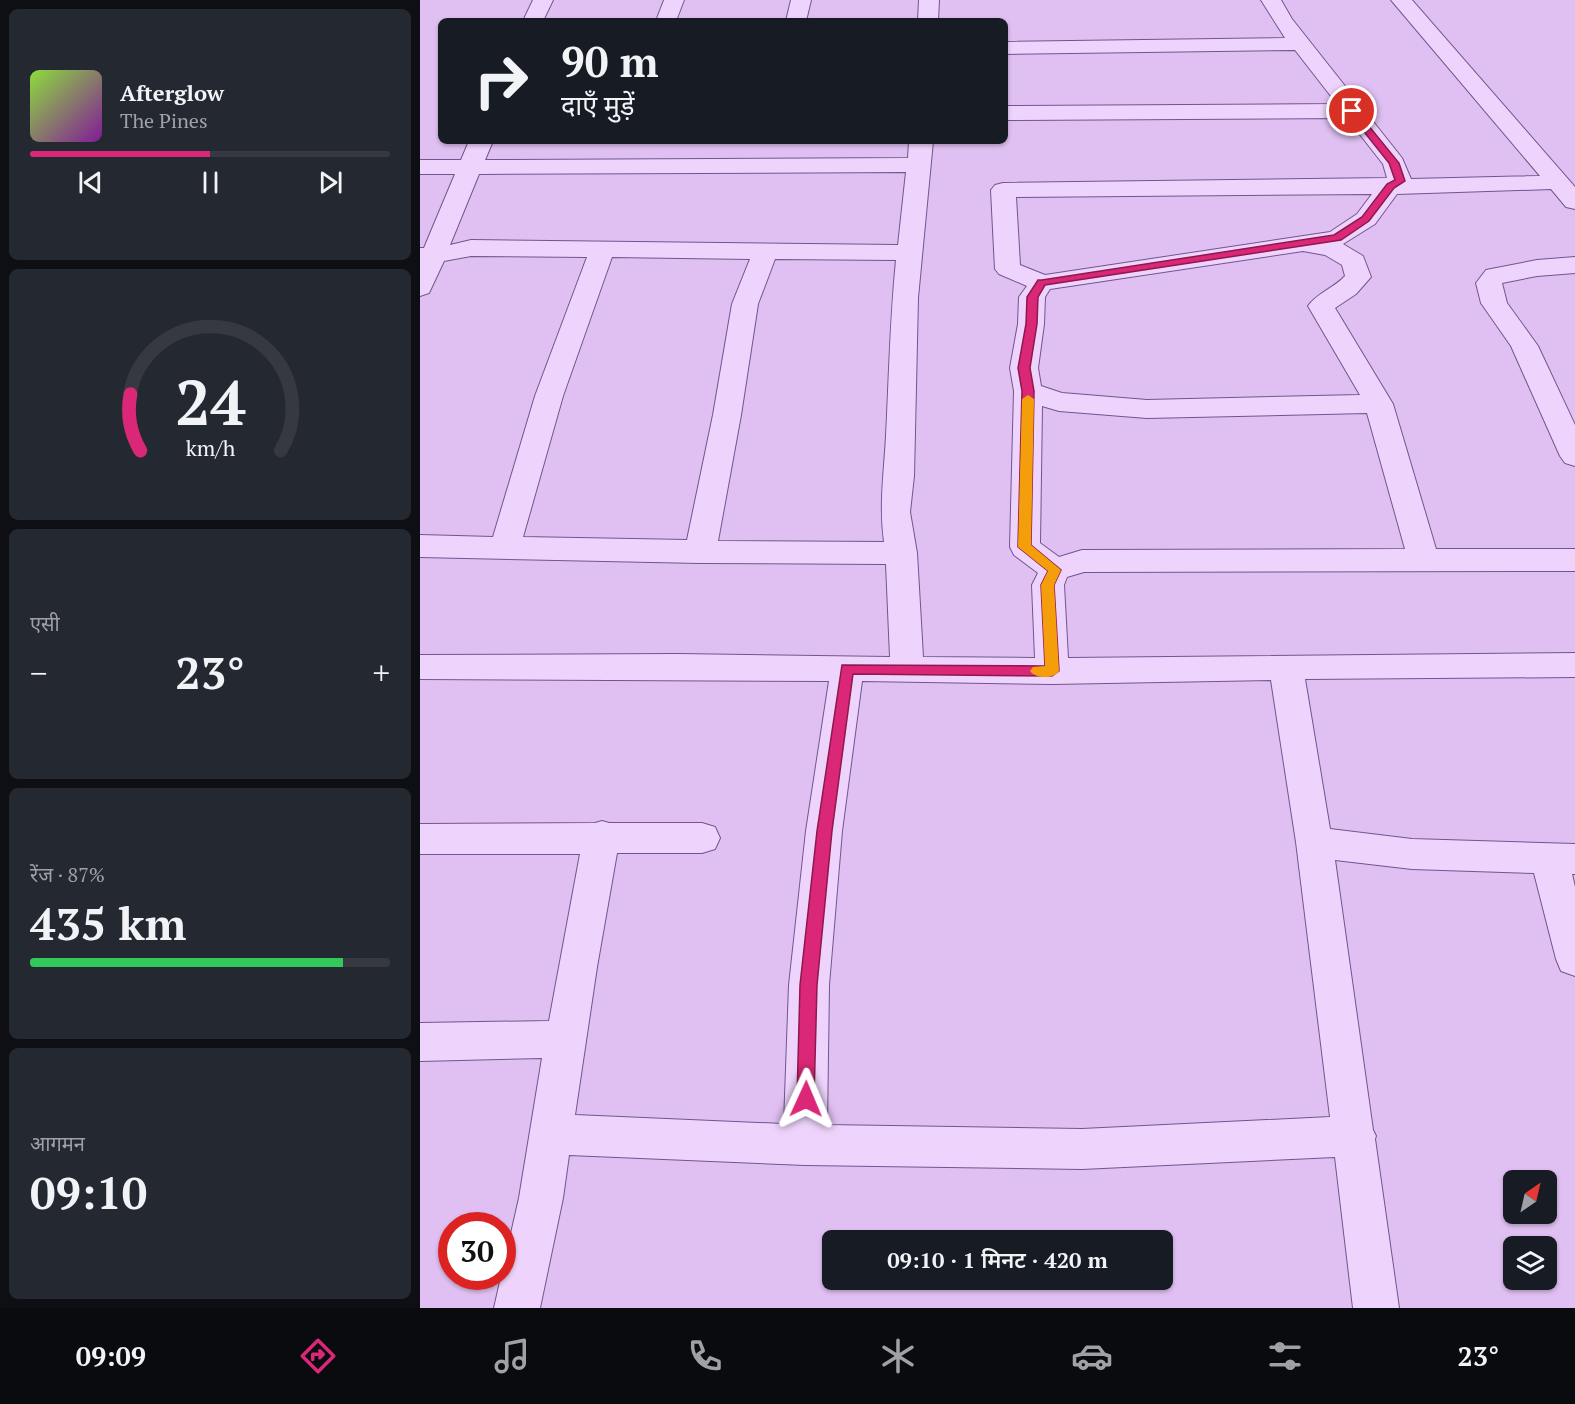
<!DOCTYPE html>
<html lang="hi">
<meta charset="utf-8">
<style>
:root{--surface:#171b24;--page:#242831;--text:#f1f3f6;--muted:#9ea1a6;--line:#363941;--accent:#db2777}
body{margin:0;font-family:"PT Serif","Noto Sans Devanagari",serif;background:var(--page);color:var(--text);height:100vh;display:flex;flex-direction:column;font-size:22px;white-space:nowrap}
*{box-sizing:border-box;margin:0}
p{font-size:20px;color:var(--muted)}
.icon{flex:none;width:33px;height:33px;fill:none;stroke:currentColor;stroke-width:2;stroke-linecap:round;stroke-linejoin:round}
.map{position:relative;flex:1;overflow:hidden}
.sheet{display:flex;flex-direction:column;gap:9px;padding:9px;background:#0d0f14;width:420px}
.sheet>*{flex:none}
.guide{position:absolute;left:18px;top:18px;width:570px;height:126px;border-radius:9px;box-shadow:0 2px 4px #0004;background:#171b24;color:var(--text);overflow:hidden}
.needle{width:39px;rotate:34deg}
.fabs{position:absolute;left:1083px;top:1170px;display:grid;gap:12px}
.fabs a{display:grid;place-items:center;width:54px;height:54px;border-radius:9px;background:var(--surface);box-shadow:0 2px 4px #0004;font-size:30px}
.speed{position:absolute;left:18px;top:1212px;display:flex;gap:12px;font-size:30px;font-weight:700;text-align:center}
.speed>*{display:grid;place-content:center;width:78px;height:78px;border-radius:50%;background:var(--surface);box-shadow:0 2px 4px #0004;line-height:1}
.speed .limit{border:9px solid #d22;background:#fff;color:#111}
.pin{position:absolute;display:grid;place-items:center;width:51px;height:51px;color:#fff;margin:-26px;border:3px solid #fff;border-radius:50%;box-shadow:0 2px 6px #0007}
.me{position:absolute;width:66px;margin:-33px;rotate:1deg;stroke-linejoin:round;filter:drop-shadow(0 0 4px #0008)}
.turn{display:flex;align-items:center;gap:21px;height:126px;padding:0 24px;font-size:27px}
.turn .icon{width:78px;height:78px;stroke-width:2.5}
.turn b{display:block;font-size:42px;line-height:51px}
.big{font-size:45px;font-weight:600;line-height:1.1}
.sheet .card{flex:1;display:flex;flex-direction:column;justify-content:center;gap:9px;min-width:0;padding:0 21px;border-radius:9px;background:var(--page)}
.sheet .dial{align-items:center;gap:0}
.dial svg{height:156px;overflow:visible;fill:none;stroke:var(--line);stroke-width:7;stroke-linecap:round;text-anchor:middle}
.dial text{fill:var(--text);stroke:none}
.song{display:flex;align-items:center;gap:18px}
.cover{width:72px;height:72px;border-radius:9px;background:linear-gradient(135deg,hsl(90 70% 55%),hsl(290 70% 35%))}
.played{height:6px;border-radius:3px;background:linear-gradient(90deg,var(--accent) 50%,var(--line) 50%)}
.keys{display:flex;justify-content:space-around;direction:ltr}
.heat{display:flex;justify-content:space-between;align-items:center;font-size:33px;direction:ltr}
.charge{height:9px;border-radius:4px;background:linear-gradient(90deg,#34c759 87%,var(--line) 0)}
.trip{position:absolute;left:402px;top:1230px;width:351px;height:60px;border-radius:9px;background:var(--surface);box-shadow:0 2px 4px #0004;font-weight:600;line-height:60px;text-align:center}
.menu{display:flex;height:96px;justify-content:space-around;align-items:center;background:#090b0e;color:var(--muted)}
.menu .icon{width:42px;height:42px}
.menu .current{color:var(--accent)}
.menu b{font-size:27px;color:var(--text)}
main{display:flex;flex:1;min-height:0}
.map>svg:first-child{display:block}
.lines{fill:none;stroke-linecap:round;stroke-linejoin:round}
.minor-casing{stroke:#70568d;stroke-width:2}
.minor{fill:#eed4fc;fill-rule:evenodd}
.route{fill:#db2777;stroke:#8e194d;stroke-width:1.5}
.slow{fill:#f59e0b}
</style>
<main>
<section class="sheet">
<div class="card">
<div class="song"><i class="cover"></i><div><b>Afterglow</b><p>The Pines</p></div></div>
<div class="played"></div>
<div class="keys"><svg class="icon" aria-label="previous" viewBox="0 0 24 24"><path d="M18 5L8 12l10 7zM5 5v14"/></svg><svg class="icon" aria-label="pause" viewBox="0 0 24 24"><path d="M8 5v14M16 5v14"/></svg><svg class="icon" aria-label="next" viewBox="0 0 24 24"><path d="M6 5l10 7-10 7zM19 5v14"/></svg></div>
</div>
<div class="card dial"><svg viewBox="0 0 100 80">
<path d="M14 69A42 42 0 1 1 86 69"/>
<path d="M14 69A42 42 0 0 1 9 40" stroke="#db2777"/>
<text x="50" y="56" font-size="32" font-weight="700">24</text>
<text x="50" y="72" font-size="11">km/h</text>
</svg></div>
<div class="card"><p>एसी</p>
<div class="heat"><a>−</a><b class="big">23°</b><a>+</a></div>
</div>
<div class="card"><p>रेंज · 87%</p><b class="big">435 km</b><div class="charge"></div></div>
<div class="card"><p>आगमन</p><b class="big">09:10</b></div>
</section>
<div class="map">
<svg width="1155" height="1308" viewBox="0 0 1155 1308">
<rect width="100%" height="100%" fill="#e0c0f2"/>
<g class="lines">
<!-- minor casing -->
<g class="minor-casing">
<g id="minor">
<polygon points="113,0 133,0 123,21 103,21"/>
<polygon points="244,0 264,0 256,21 236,21"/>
<polygon points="371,0 391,0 386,21 366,21"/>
<polygon points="499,0 519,0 518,21 498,21"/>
<path d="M841,0H861L872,19L982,158L991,179L1120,176L971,0H992L1155,187V209L1146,207L1131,189L977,194L955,224L923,244L943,256L951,277L936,294L915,308L973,404L1016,549H1155V571L664,572L647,577L644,585L648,658L1155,653V677L885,679L910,829L992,839L1155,844V874H1152L1155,887V976L1141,971L1136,959L1114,873L992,869L915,860L953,1130L956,1136L955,1139L979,1308H933L915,1157L662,1169L385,1165L149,1155L143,1198L120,1308H74L99,1198L122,1058L0,1061V1023L129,1021L160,854H0V824L175,823L182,821L189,823H282L295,827L300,838L295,849L282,853H197L177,967L155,1115L364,1124L369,985L386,831L409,681L0,679V655L258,654L470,657L466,564L280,563L0,557V535L73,537L115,396L167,257L51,256L24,261L9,293L0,296V248H4L35,174H0V160H41L49,141H73L65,160L488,158L489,141H513L498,298L494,476L490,512L497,553L503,657L615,658L612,585L618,573L594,555L590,547L594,391L590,368L598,324L599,297L607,286L579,274L575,269L571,190L575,185L583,183L967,178L963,164L927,118L585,120V106L917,104L875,50L585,54V42L865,38ZM486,172L478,245L51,240L30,245L59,174ZM952,194L937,214L910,232L625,275L600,265L596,197ZM883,251L905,255L922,265L925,276C914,288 897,293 888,306L940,395L727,400L642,393L621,386L618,368L624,324L625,297L630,289ZM192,257L330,259L312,304L293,415L267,540L103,537L143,396ZM355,259L476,260C470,319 469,378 466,436C464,473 459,505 464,542L298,541L321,415L338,304ZM622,406L639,411L727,418L947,413L985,549L662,550L639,557L620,543ZM851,680L876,842L910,1117L662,1129L407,1125L409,985L422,831L442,681L632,684Z"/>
<polygon points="1155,257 1155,273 1117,276 1082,283 1087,303 1118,346 1155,425 1155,466 1145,463 1140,456 1091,346 1061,303 1056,283 1066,270 1117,260"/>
</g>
</g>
<!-- minor -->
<use href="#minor" class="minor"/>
</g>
<!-- route -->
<polygon class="route" points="929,109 935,109 979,163 985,181 974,188 949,221 921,240 625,285 618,297 617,324 610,368 614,391 611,545 641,570 634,585 639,671 632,676 433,674 412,831 397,985 394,1099 392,1105 386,1107 380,1105 377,1099 380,985 397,831 422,665 625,666 621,585 628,571 598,547 602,391 598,368 606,324 607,297 618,280 622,280 914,235 942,217 967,184 975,180 969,163 929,113"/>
<!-- slow -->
<path class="slow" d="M608,395L614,399L611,545L641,570L634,585L639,671C634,679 616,679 610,671L613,667L625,666L621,585L628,571L598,547L602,399Z"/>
</svg>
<div class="fabs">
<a><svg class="needle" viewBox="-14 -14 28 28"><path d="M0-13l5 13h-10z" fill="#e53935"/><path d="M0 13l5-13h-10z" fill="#9ea1a6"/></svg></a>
<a><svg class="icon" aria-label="layers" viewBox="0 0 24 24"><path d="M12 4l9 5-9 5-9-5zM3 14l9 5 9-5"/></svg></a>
</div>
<div class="speed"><div class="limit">30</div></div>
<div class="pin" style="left:932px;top:111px;background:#d93025"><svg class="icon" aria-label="arrive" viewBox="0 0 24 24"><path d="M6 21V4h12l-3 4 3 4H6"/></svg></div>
<svg class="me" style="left:386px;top:1099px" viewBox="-20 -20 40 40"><path d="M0-17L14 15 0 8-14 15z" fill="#db2777" stroke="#fff" stroke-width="4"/></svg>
<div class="trip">09:10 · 1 मिनट · 420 m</div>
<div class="guide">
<div class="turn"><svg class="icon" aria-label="right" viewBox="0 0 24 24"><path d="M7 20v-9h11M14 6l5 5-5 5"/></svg><div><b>90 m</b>दाएँ मुड़ें</div></div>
</div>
</div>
</main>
<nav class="menu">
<b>09:09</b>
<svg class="icon current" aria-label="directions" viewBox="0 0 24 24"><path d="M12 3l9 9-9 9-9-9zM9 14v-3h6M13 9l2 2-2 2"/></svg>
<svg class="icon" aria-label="music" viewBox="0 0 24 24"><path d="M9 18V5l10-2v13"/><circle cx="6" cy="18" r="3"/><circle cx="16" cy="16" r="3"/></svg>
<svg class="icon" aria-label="phone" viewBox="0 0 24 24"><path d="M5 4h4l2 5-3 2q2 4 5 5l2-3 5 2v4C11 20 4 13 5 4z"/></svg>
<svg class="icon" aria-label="climate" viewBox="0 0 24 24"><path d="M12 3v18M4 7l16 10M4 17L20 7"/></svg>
<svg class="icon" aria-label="car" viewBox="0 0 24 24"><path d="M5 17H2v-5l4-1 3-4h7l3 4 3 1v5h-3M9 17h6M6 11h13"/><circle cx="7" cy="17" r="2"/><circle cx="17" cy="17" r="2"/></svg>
<svg class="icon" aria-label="filters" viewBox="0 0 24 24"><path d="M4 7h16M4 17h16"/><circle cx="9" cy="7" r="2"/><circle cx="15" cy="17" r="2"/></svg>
<b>23°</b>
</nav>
